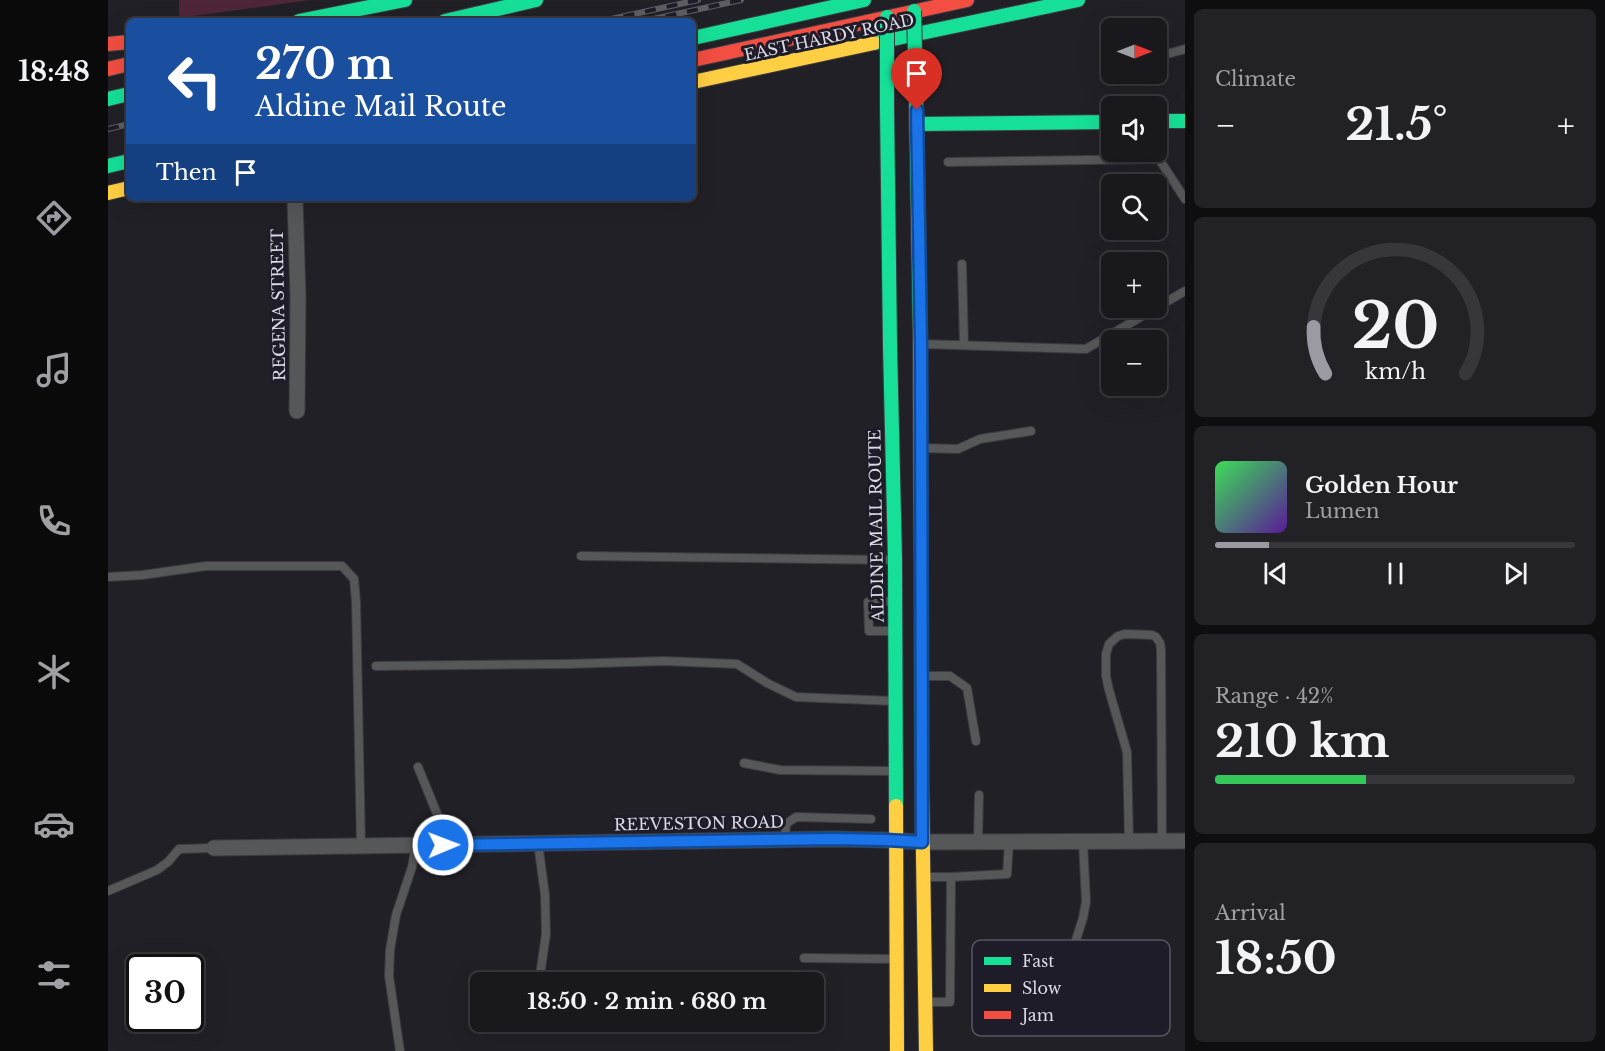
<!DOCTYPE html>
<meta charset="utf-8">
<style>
:root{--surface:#19181c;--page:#222125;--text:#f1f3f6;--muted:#9fa0a3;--line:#37373b;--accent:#9b9aa2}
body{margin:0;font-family:"Libre Baskerville",serif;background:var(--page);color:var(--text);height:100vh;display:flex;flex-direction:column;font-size:22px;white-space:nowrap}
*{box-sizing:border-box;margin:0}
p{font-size:20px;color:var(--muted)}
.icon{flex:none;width:33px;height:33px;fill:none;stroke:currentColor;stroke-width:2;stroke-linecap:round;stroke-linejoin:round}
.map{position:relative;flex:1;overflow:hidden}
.drawer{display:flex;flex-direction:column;gap:9px;padding:9px;background:#0e0d0f;width:420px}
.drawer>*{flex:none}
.hud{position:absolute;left:18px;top:18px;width:570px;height:183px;border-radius:9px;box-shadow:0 6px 24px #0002,0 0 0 2px var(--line);background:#1a4fa0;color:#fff;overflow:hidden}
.needle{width:39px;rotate:90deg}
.tools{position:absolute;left:993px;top:18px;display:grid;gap:12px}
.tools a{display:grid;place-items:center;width:66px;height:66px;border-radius:9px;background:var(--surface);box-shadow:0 6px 24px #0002,0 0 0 2px var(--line);font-size:30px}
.speed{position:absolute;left:18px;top:954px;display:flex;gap:12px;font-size:30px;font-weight:700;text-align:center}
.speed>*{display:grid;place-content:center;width:78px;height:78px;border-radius:50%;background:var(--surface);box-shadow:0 6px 24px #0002,0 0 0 2px var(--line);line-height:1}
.speed .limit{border:3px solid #111;border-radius:9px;background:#fff;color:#111}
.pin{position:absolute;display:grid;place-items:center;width:51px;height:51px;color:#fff;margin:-62px -26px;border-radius:50% 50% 50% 0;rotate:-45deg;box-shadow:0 0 6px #0007}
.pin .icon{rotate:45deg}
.me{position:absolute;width:66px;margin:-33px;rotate:89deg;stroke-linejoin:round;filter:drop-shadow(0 0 4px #0008)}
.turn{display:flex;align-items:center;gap:21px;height:126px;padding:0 30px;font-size:27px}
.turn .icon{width:78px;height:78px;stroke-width:2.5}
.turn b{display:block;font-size:42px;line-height:51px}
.then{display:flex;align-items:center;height:57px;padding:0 30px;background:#0003;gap:12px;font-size:22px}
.big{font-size:45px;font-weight:800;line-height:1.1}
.drawer .card{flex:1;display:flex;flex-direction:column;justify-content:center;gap:9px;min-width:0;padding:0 21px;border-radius:9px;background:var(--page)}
.drawer .dial{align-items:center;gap:0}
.dial svg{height:156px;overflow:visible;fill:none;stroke:var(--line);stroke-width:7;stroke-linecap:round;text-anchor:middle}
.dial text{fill:var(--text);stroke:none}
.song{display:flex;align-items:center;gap:18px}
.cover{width:72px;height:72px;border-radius:9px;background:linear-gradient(135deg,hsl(130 70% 55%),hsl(270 70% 35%))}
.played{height:6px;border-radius:3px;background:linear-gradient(90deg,var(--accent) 15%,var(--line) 15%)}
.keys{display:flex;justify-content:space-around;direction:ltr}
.heat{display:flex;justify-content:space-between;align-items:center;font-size:33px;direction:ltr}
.charge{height:9px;border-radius:4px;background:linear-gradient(90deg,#34c759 42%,var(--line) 0)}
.trip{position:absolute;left:362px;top:972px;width:354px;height:60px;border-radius:9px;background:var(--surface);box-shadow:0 6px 24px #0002,0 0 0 2px var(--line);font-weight:800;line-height:60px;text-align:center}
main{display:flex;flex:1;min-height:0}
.dock{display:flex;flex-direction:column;width:108px;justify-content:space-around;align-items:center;background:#0a0a0b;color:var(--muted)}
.dock .icon{width:42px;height:42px}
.dock .current{color:var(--accent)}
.dock b{font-size:27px;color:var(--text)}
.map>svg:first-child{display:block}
.green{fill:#4f2639}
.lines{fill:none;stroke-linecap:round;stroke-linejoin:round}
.lane-casing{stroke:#3c3b40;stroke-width:10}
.street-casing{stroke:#3c3b40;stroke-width:17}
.fast-casing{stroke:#3c3b40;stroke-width:16}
.slow-casing{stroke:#3c3b40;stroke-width:16}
.jam-casing{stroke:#3c3b40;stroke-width:16}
.lane{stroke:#555759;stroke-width:8}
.street{stroke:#555759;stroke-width:15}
.fast{stroke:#16e098;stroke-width:14}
.slow{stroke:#ffcf43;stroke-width:14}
.jam{stroke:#f24e42;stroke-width:14}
.rail-casing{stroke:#5d5e62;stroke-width:6}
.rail{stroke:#1f1c2a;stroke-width:4;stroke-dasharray:11;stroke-linecap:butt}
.fast-bridge-casing{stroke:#3c3b40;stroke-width:16;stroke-linecap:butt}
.fast-bridge{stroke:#16e098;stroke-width:14}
.route-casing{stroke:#114b97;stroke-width:15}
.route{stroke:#1a73e8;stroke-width:10}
.labels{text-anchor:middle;stroke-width:6;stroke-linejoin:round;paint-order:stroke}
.street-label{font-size:16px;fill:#dcdbe4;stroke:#1f1c2a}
.key{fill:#1f1c2a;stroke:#585562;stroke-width:1.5}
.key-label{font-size:16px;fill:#dcdbe4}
</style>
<main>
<nav class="dock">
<b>18:48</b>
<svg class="icon current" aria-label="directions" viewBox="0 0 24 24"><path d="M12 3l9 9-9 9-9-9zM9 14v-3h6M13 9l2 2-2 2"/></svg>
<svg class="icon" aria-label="music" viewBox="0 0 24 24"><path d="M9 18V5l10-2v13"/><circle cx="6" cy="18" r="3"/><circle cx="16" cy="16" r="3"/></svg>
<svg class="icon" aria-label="phone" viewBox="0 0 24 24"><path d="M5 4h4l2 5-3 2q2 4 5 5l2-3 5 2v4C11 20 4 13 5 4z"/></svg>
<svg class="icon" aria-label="climate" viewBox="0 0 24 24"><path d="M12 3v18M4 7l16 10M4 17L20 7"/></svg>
<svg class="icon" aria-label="car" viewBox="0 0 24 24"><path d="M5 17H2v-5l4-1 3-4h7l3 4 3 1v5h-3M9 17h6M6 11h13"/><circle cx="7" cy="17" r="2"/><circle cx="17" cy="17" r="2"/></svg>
<svg class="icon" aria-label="filters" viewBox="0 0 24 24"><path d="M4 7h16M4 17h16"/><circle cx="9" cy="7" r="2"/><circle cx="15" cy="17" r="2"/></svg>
</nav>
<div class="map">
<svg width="1077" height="1051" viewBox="0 0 1077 1051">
<rect width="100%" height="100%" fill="#212026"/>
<!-- green -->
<polygon class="green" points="71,0 202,0 71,18"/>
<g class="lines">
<!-- lane casing -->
<g class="lane-casing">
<g id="lane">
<polyline points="1048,57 1077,49"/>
<polyline points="1051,159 1077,199"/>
<polyline points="840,162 1051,159 1052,123"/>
<polyline points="854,264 856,345"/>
<polyline points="813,344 978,349 1077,291"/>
<polyline points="813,448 850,449 872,439 923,431"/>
<polyline points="473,556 785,560"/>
<polyline points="0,577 34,575 98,566 234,566 246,579 248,601 253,846"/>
<polyline points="785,601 760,602 761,631 786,631"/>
<polyline points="268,666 459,664 556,661 629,664 659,683 688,697 785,701"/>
<polyline points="815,676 842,676 859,688 868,741"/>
<polyline points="636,763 672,770 786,771"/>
<polyline points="310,767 334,826 335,845"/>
<polyline points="677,840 678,824 688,817 763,819"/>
<polyline points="1021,841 1019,752 1001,690 998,676 998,654 1001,644 1010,636 1017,634 1044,635 1048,637 1052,643 1053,650 1054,841"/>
<polyline points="870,842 871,795"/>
<polyline points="430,843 437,895 438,934 431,982"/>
<polyline points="816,877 843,877"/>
<polyline points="0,891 49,870 60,862 71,849 106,848"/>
<polyline points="968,940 975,918 978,902 975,842"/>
<polyline points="696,958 787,959"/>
<polyline points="818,1002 842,1002 843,877 899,874 901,842"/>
<polyline points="426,1026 426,1022"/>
<polyline points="292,1051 281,976 282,950 288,915 304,867 308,845"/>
</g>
</g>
<!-- street casing -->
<g class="street-casing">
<g id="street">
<polyline points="187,198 190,296 189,411"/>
<polyline points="106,848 726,839 778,840 814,842 1077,841"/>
</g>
</g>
<!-- fast casing -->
<g class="fast-casing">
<g id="fast">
<polyline points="191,21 297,0"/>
<polyline points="337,21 428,0"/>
<polyline points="585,38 756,0"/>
<polyline points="766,43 970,0"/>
<polyline points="808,96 812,335 814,789"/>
<polyline points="0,99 21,94"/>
<polyline points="779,107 782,345 787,560 788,806"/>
<polyline points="1048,121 1077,121"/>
<polyline points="809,124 1004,122"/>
<polyline points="0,166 21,161"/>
</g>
</g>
<!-- slow casing -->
<g class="slow-casing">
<g id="slow">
<polyline points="585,82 766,43"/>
<polyline points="0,193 21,188"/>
<polyline points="814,789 818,1051"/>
<polyline points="788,806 789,1051"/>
</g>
</g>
<!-- jam casing -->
<g class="jam-casing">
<g id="jam">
<polyline points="0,44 21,42"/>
<polyline points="585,60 859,0"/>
<polyline points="0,69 21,64"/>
</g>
</g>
<!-- lane -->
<use href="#lane" class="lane"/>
<!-- street -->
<use href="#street" class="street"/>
<!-- fast -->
<use href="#fast" class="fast"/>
<!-- slow -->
<use href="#slow" class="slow"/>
<!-- jam -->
<use href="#jam" class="jam"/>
<!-- rail casing -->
<g class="rail-casing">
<g id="rail">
<polyline points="494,21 590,0"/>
<polyline points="536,21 633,0"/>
<polyline points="0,129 21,124"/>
</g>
</g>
<!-- rail -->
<use href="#rail" class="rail"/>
<!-- fast-bridge casing -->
<g class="fast-bridge-casing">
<g id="fast-bridge">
<polyline points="806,11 808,96"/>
<polyline points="779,17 779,107"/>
</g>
</g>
<!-- fast-bridge -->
<use href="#fast-bridge" class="fast-bridge"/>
</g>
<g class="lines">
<!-- route casing -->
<g class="route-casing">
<polyline id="route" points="335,845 726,839 778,840 814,842 813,344 809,110"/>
</g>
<!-- route -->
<use href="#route" class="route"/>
</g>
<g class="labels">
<!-- street labels -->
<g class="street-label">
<text transform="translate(721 37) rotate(-12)" y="6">EAST HARDY ROAD</text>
<text transform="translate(170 305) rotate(-91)" y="6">REGENA STREET</text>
<text transform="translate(768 526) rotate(-91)" y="6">ALDINE MAIL ROUTE</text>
<text transform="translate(591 823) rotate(-1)" y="6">REEVESTON ROAD</text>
</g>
</g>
<!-- legend -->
<rect x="864" y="940" width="198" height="96" rx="9" class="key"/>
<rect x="876" y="957" width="27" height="8" fill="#16e098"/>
<rect x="876" y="984" width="27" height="8" fill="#ffcf43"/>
<rect x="876" y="1011" width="27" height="8" fill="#f24e42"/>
<g class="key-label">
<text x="914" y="967">Fast</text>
<text x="914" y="994">Slow</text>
<text x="914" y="1021">Jam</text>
</g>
</svg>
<div class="tools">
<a><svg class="needle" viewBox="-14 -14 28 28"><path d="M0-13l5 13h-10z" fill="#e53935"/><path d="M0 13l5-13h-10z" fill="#9fa0a3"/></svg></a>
<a><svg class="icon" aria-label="sound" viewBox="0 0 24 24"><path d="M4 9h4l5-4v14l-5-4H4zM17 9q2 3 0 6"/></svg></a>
<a><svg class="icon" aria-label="search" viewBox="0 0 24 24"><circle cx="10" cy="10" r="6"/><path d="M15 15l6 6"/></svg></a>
<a>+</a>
<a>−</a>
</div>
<div class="speed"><div class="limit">30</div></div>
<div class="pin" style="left:809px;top:110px;background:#d93025"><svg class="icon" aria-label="arrive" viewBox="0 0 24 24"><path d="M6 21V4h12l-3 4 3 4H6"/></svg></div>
<svg class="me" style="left:335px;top:845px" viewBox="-20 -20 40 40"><circle r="17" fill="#1a73e8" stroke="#fff" stroke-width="3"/><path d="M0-11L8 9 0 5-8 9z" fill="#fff"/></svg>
<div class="trip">18:50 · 2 min · 680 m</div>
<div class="hud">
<div class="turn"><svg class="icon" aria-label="left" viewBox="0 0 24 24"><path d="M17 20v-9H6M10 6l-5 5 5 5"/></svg><div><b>270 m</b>Aldine Mail Route</div></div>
<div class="then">Then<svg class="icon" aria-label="arrive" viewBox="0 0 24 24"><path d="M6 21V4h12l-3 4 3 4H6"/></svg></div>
</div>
</div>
<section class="drawer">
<div class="card"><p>Climate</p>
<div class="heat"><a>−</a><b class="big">21.5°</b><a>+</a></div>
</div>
<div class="card dial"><svg viewBox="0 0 100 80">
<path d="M14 69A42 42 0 1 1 86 69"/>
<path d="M14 69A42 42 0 0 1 8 45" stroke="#9b9aa2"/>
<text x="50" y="56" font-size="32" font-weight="700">20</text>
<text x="50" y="72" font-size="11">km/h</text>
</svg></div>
<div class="card">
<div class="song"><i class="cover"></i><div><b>Golden Hour</b><p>Lumen</p></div></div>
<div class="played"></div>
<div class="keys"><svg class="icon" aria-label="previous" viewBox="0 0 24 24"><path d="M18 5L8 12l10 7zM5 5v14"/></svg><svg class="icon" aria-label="pause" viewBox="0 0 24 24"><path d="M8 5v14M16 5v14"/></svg><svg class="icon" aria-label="next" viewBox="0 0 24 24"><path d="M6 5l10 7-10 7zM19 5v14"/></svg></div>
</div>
<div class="card"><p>Range · 42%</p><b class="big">210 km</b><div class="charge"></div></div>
<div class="card"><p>Arrival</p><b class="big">18:50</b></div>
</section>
</main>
